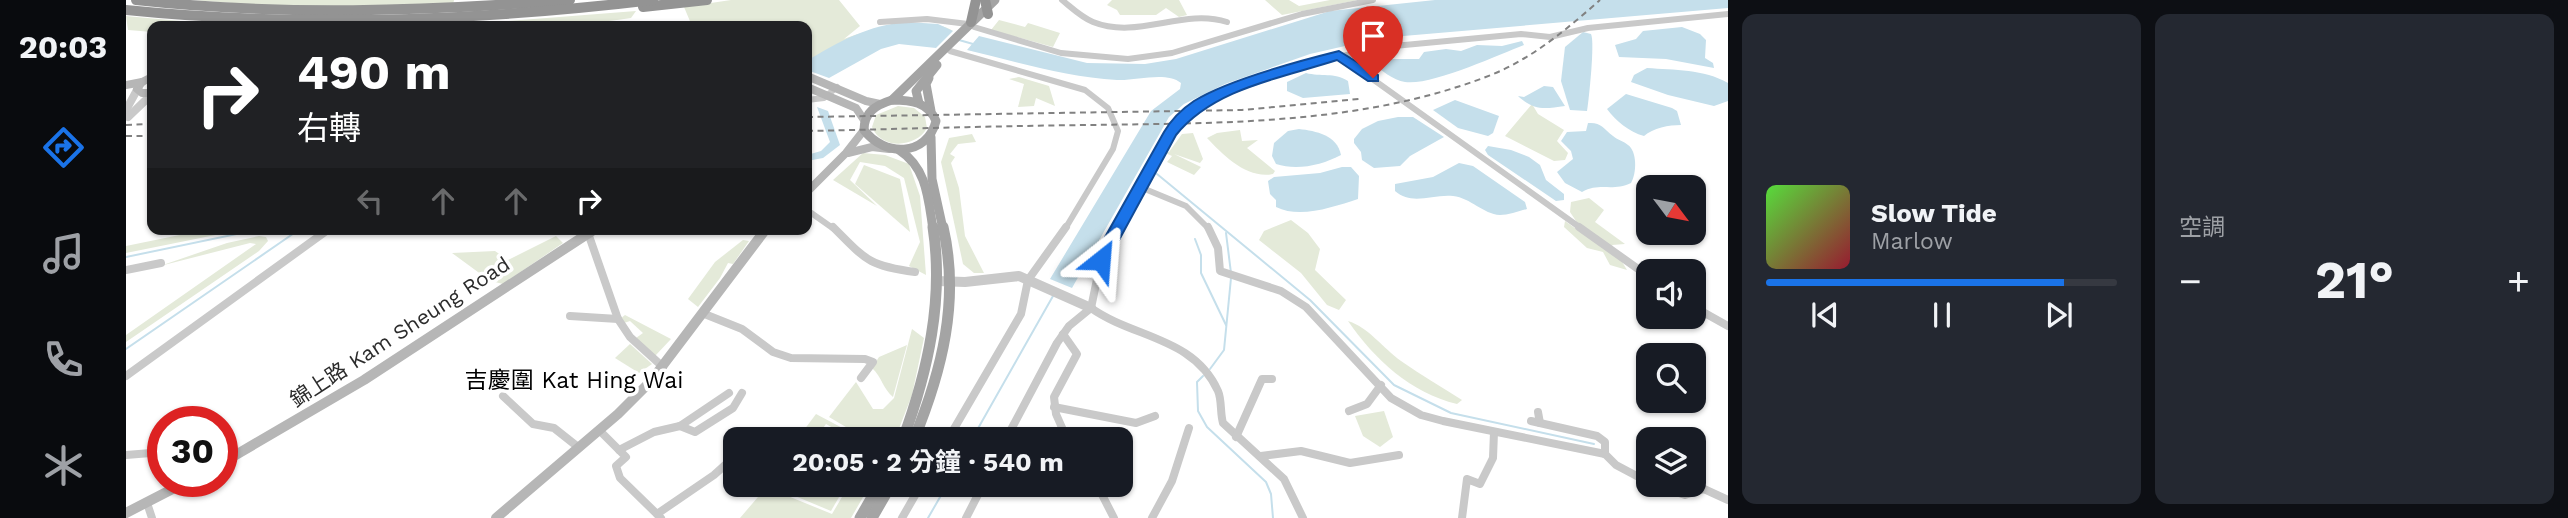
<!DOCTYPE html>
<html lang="zh-TW">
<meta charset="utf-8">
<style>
:root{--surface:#171b24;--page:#242831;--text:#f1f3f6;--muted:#9ea1a6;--line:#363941;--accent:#1a73e8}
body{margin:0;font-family:"Work Sans","Noto Sans TC",sans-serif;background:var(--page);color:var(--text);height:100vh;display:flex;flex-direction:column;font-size:26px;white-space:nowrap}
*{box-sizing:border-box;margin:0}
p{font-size:23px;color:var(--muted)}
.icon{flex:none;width:38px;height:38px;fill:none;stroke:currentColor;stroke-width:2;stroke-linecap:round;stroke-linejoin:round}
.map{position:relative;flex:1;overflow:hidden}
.sheet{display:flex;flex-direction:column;gap:14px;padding:14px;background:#0d0f14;width:840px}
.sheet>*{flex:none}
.guide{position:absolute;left:21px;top:21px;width:665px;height:214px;border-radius:14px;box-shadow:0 2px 5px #0004;background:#202124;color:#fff;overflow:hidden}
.needle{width:46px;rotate:122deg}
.tools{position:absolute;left:1510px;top:175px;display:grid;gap:14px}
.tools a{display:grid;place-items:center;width:70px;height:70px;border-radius:14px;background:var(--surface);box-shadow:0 2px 5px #0004;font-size:35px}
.speed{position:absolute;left:21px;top:406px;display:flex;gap:14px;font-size:35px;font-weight:700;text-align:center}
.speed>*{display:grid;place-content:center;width:91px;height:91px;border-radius:50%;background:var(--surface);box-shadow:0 2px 5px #0004;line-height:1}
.speed .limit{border:10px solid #d22;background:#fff;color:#111}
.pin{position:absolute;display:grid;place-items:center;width:60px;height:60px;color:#fff;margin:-72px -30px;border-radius:50% 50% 50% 0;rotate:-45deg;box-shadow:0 0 7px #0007}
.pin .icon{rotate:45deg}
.me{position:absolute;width:77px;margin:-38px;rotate:28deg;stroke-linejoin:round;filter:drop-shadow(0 0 5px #0008)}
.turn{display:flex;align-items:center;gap:24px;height:147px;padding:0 35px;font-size:32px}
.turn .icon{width:91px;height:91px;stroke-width:2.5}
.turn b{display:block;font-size:49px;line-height:60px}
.lanes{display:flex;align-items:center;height:66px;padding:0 35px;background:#0003;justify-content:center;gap:35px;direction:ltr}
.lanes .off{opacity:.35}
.big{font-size:52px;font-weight:700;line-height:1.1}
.sheet .tile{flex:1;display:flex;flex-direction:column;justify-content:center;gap:10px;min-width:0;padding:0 24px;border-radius:14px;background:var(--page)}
.song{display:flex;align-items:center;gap:21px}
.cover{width:84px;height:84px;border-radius:10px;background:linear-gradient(135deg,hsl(110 70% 55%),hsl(350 70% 35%))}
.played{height:7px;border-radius:4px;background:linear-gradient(90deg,var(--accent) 85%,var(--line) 85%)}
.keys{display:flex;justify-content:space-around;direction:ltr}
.heat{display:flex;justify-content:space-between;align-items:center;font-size:38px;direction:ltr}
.sheet .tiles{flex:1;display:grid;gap:14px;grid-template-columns:repeat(2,1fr)}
.trip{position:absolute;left:597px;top:427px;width:410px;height:70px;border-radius:14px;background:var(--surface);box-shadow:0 2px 5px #0004;font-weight:700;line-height:70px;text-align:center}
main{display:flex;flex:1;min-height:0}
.tab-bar{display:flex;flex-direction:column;width:126px;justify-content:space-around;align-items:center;background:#090b0e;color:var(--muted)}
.tab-bar .icon{width:49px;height:49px}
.tab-bar .current{color:var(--accent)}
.tab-bar b{font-size:32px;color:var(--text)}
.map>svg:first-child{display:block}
.green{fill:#e4ead9}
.water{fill:#c5dfeb}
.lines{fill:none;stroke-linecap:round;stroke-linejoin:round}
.stream{stroke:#c5dfeb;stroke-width:2}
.minor-far1{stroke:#c9c9c9;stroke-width:6}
.minor{stroke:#c9c9c9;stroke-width:8}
.tertiary-far1{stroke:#c9c9c9;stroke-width:8}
.tertiary{stroke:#c9c9c9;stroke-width:10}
.secondary-far1{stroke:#b6b6b6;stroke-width:8}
.secondary{stroke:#b6b6b6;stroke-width:10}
.primary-far1{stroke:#a4a4a4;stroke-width:9}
.primary{stroke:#a4a4a4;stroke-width:11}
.motorway{stroke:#939393;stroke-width:10}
.rail{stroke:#818181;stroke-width:2;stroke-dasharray:6 4.5;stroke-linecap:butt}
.route{fill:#1a73e8;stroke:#114b97;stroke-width:2}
.labels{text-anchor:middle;stroke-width:7;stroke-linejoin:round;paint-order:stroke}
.street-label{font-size:21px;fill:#2c2c2c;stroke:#fff}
.neighbourhood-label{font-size:23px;fill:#000;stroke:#fff}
</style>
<main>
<nav class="tab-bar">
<b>20:03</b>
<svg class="icon current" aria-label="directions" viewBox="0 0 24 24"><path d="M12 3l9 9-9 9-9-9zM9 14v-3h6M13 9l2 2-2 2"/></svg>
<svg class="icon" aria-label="music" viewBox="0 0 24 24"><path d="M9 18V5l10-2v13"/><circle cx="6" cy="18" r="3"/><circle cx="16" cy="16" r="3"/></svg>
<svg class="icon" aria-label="phone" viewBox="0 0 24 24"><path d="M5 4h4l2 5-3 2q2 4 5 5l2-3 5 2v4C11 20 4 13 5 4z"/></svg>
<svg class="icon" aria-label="climate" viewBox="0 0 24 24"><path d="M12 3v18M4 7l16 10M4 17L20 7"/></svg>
</nav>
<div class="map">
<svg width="1602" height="518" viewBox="0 0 1602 518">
<rect width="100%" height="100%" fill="#fff"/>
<!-- green -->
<g class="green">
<polygon points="66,0 328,0 327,5 162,7"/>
<path d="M605,0H713L734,26L718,39C742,29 805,15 827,31L790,30L681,69V26H566L558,7Z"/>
<polygon points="986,0 1053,0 1061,15 1053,17 1040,8 1030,15 994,15 991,10 981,5"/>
<polygon points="1139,0 1163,0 1173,6 1204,0 1232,0 1156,15"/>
<path d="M510,11L505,18C456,25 407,30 357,23Z"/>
<polygon points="0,16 76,23 73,26 26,26 26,32 2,30"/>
<polygon points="873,20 899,27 902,23 934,33 927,47 865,30"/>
<polygon points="893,77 923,86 929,106 910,98 908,106 892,107 898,84 883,79"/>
<polygon points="1406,104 1412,114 1438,130 1431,141 1442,153 1439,160 1428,161 1379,136"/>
<path d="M772,106L788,108L799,117L801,128C790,148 755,150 746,127L750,115Z"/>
<path d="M1114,130L1116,141L1132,140L1121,148L1149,171L1147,174C1121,179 1098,156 1081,138L1091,133Z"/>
<polygon points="1067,133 1077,159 1074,163 1048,154 1075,167 1068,175 1041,162 1046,156 1035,151 1036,149 1043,152 1056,134"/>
<polygon points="846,134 850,142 832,144 824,154 829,157 825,163 833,188 839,236 858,273 848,273 837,264 815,162 823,138"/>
<polygon points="737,153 759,155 783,164 794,196 800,275 783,266 794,242 778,178 759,166 734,162 724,180 751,206 707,180"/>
<polygon points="738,165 774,179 784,232 729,184"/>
<polygon points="1463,198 1478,210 1469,222 1499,244 1486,245 1501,270 1484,265 1477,252 1461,248 1438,227 1439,221 1460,236 1444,212 1445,202"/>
<polygon points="1165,220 1182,233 1194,249 1189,270 1220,300 1213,310 1201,305 1175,273 1133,240 1138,231"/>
<polygon points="83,229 119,229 0,253 0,246"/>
<polygon points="133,236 140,237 142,241 133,251 0,342 0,335 130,244 124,243 34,266 101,243"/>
<polygon points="430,236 437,243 377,284 361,280 366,274 356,275 326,253 369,251 382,260"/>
<polygon points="617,240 623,241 607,264 602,263 594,278 572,307 562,299 589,262"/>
<polygon points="499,315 545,339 529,356 510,338 517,333 504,321 498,323 494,319"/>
<path d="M1222,321C1242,327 1257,348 1275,361C1295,375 1316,387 1336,400L1331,404C1285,393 1248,359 1222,321Z"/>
<polygon points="786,329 798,338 786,395 769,439 748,439 752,431 725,430 703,417 730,382 747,409 757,409 768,398"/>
<polygon points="504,344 526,364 513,373 489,358"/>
<path d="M781,345L767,397C757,389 756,377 746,368L753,357Z"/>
<polygon points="1258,411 1267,437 1254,447 1237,436 1229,416"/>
<polygon points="690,414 724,432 750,433 746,439 708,439 714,432 700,424 689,439 675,434"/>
<polygon points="635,485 706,514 723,485 744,485 725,518 614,518 632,497"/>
<polygon points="670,485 720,485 705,511 669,496"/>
</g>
<!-- water -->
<g class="water">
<path d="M1309,0H1602V8L1254,38L1184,54L1099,84L1058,104L1043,117L946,288L924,279L1025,111L1054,89L1055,83C1040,71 1010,81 991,80C940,77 891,62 841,50L853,36L961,63L1019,64L1050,59L1204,11Z"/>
<path d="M781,22L812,24L827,31L810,48L773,44L755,49L703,78L681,70V61C713,41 743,25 781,22Z"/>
<polygon points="1556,27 1574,34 1580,40 1579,58 1587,63 1588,68 1540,59 1493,57 1489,45 1510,39 1517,31"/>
<path d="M1457,32L1465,34C1469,42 1463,98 1461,111L1444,110L1435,81L1439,47Z"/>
<path d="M1396,41L1398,45C1372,55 1305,86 1279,82C1267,80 1255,70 1246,63L1252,59H1293L1298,52L1320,49L1335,51L1351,45L1376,46Z"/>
<path d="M1521,68C1548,70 1578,69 1602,83V101L1588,106L1542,95L1505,82L1508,75Z"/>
<path d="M1180,73C1195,77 1208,72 1222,81L1224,94L1177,98L1161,91V82Z"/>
<path d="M1418,86L1427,87L1439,106C1418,109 1408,111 1392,96L1398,97Z"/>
<path d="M1500,94L1546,108L1551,111L1555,125C1543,125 1527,128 1518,136C1503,132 1490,121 1481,109Z"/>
<polygon points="1329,100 1373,116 1367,133 1362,136 1332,128 1307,110"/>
<polygon points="691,107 702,111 714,145 697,158 681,161 681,155 695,151 704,142"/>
<polygon points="1272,117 1287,117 1318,137 1284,156 1274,166 1248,168 1236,160 1235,152 1228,143 1228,139 1236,129 1252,121"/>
<path d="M1462,123C1475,122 1477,128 1487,136C1491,140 1498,141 1502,145C1511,151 1511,173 1505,183C1486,192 1474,182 1456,192L1439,183L1431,172L1447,159L1445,151L1435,141L1441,132L1460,131Z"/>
<path d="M1173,129C1190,131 1211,135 1215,155C1196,165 1171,171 1150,164L1146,156L1148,143L1162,131Z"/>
<polygon points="1362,146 1385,150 1403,157 1414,165 1420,180 1438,194 1438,200 1430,201 1362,155 1359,150"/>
<path d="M1333,163L1347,166L1399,202L1401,209C1393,211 1382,215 1374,215C1357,214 1345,198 1327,196C1306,194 1286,206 1269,191V184L1307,177Z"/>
<path d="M1216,167H1225L1233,176L1232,199C1207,207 1174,219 1150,207V200L1144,194L1142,181L1148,177L1194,173Z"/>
</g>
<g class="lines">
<!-- stream -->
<g class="stream">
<polyline points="833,40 847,44"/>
<polyline points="1031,174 1184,300 1268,385 1325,413 1468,444"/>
<polyline points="1100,233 1105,273"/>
<polyline points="1069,239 1075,255 1075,273 1100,325"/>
<polyline points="0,257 135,229"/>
<polyline points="0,349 174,229"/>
<polyline points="1084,369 1098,350 1105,278"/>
<polyline points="1077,376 1071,382 1072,411 1081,427 1140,482 1145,494 1147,518"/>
<polyline points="846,439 927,296"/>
<polyline points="802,518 821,485"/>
</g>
<!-- minor-far1 -->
<g class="minor-far1">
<path d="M936,0C946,8 955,17 967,22C1012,40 1056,8 1101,22"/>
<polyline points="754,22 801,19 842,24"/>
<polyline points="848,27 935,53 1002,59 1046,53 1176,14 1247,0"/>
<polyline points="824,51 959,90 982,108 992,131 987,149 939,229"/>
<polyline points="1213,55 1456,229"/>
<polyline points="681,100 698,98 711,87"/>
<polyline points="1014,187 1060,206 1083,229"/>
<polyline points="681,210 708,229"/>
<polyline points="992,229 1040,139 1057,117 1080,100 1190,61 1268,46 1395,34 1424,37 1462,28 1602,14"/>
</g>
<!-- minor -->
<g class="minor">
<path d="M707,227C739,259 742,266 789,272"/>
<polyline points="1082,227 1092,248 1094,271 1155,291 1180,307 1265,398 1295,415 1317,421 1479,454"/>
<polyline points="1453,227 1522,276"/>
<polyline points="462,233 492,319 504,337 537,367"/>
<polyline points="0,270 35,263"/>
<polyline points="1568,307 1602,326"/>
<path d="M965,308C1007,338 1068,337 1092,391C1096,400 1094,413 1097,423L1158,479L1177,518"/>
<polyline points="576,313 616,329 647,352 665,358 739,359 747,362 735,378"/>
<polyline points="444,316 492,319"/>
<polyline points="937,334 951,354 928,397 930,414 941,439"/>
<polyline points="0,376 203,229"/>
<polyline points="377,396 407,424 428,428 452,447"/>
<polyline points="928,407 1010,423 1029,416"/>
<polyline points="1223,411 1241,404 1255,385"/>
<polyline points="1412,412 1414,423"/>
<polyline points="1405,421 1471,436 1479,442 1479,454"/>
<polyline points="554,426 569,432 607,408 616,393"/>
<polyline points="473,430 500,457 490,466 494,478 535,518"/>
<polyline points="882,436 893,439"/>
<polyline points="1110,437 1136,379 1146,379"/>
<polyline points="822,439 895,314 902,280 940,227"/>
<polyline points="880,439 931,343 943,326 965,308 975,260 993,227"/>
<polyline points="96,447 102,447 107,458"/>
<polyline points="493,450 528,432 554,426 603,393"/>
<polyline points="1479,454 1490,465 1522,482"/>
<polyline points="0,455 37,452"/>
<polyline points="1135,456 1175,451 1224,463 1273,455"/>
<polyline points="971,485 988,518"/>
<polyline points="1529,485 1559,495 1578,489 1602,500"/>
<polyline points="21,503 26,518"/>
<polyline points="531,514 588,475 609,456"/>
<polyline points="776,518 795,485"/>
<polyline points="840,518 857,485"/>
<polyline points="1026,518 1046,481 1063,428"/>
<polyline points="1336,518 1341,479 1354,484 1367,458 1368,432"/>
</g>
<!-- tertiary-far1 -->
<g class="tertiary-far1">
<polyline points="0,110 11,90"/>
<polyline points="2,117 26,94"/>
</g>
<!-- tertiary -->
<polyline class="tertiary" points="811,281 839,282 893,276 965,308"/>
<!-- secondary-far1 -->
<g class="secondary-far1">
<polyline points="681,76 740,101 754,104"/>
<polyline points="26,77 16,82 11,89 16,93 26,93"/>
<polyline points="0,85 16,82"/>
<polyline points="681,87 730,108 738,120"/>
<polyline points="722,153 746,147 763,149"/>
<polyline points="681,192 720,153 738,130"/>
</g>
<!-- secondary -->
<g class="secondary">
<polyline points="96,463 238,380 469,229"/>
<polyline points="0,513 62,481"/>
<polyline points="370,518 492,414 525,381 640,229"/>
</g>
<!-- primary-far1 -->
<g class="primary-far1">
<polyline points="803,78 800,84 805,111"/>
<path d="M766,100C785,100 802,102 810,121C801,157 758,157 738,130C738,112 750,105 766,100Z"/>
<polyline points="766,100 869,0"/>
<polyline points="793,103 790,91 811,65"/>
<polyline points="805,137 806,179 817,229"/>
<path d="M773,150C801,168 802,198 807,229"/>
</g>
<!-- primary -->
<g class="primary">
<path d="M777,439C802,371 818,299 807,227"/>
<path d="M788,439C816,371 834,300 817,227"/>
<polyline points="734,518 753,485"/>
<polyline points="746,518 765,485"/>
</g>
<!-- motorway -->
<g class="motorway">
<path d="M10,0C155,16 299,11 444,0"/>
<polyline points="859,0 862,14"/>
<polyline points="517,7 581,0"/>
<path d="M0,10C177,28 351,21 527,0"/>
<polyline points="845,22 850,0"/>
</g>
<!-- rail -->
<g class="rail">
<polyline points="681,117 1116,110 1233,99"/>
<polyline points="0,125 26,124"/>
<path d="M681,131C775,129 868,126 962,125C1097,123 1238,125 1365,75C1407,58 1441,29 1474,0"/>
<polyline points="0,136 26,136"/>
</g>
</g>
<!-- route -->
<path class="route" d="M1213,51L1252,75V81H1242L1211,60C1156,78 1088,88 1050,135L980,264H969L967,260L969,255L1038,132C1045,120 1056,109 1068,101C1102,80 1173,61 1213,51Z"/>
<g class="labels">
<!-- street labels -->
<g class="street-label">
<text transform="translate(274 332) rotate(-33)" y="7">錦上路 Kam Sheung Road</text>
</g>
<!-- neighbourhood labels -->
<g class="neighbourhood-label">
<text x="448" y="388">吉慶圍 Kat Hing Wai</text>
</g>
</g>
</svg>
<div class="tools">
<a><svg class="needle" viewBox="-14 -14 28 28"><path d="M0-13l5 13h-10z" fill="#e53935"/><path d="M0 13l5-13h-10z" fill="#9ea1a6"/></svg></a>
<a><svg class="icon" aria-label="sound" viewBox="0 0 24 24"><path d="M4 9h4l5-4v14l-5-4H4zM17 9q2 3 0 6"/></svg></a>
<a><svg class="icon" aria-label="search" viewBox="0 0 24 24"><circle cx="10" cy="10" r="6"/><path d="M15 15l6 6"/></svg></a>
<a><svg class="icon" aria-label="layers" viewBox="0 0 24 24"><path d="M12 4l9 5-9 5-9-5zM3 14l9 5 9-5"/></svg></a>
</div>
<div class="speed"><div class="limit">30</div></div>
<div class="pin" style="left:1247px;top:78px;background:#d93025"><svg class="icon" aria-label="arrive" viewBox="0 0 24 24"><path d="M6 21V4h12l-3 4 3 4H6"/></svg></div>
<svg class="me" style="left:975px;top:260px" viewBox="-20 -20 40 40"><path d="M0-17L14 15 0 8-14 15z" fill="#1a73e8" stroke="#fff" stroke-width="4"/></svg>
<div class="trip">20:05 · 2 分鐘 · 540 m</div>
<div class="guide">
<div class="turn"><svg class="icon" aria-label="right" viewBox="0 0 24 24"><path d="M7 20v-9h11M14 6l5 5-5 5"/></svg><div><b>490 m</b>右轉</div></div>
<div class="lanes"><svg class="icon off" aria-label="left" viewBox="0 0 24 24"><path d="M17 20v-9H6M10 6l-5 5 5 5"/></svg><svg class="icon off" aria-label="ahead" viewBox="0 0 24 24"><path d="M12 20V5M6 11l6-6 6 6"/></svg><svg class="icon off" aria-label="ahead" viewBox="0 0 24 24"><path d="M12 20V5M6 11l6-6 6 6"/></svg><svg class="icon" aria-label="right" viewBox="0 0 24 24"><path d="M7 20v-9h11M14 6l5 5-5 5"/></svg></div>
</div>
</div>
<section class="sheet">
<div class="tiles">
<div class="tile">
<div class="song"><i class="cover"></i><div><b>Slow Tide</b><p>Marlow</p></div></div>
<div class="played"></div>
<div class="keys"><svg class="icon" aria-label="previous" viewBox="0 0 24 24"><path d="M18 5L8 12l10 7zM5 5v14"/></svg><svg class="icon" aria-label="pause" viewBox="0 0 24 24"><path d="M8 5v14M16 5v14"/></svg><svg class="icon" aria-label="next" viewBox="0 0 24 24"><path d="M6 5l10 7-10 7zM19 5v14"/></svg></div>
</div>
<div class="tile"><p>空調</p>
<div class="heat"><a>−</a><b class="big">21°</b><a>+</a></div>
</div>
</div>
</section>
</main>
